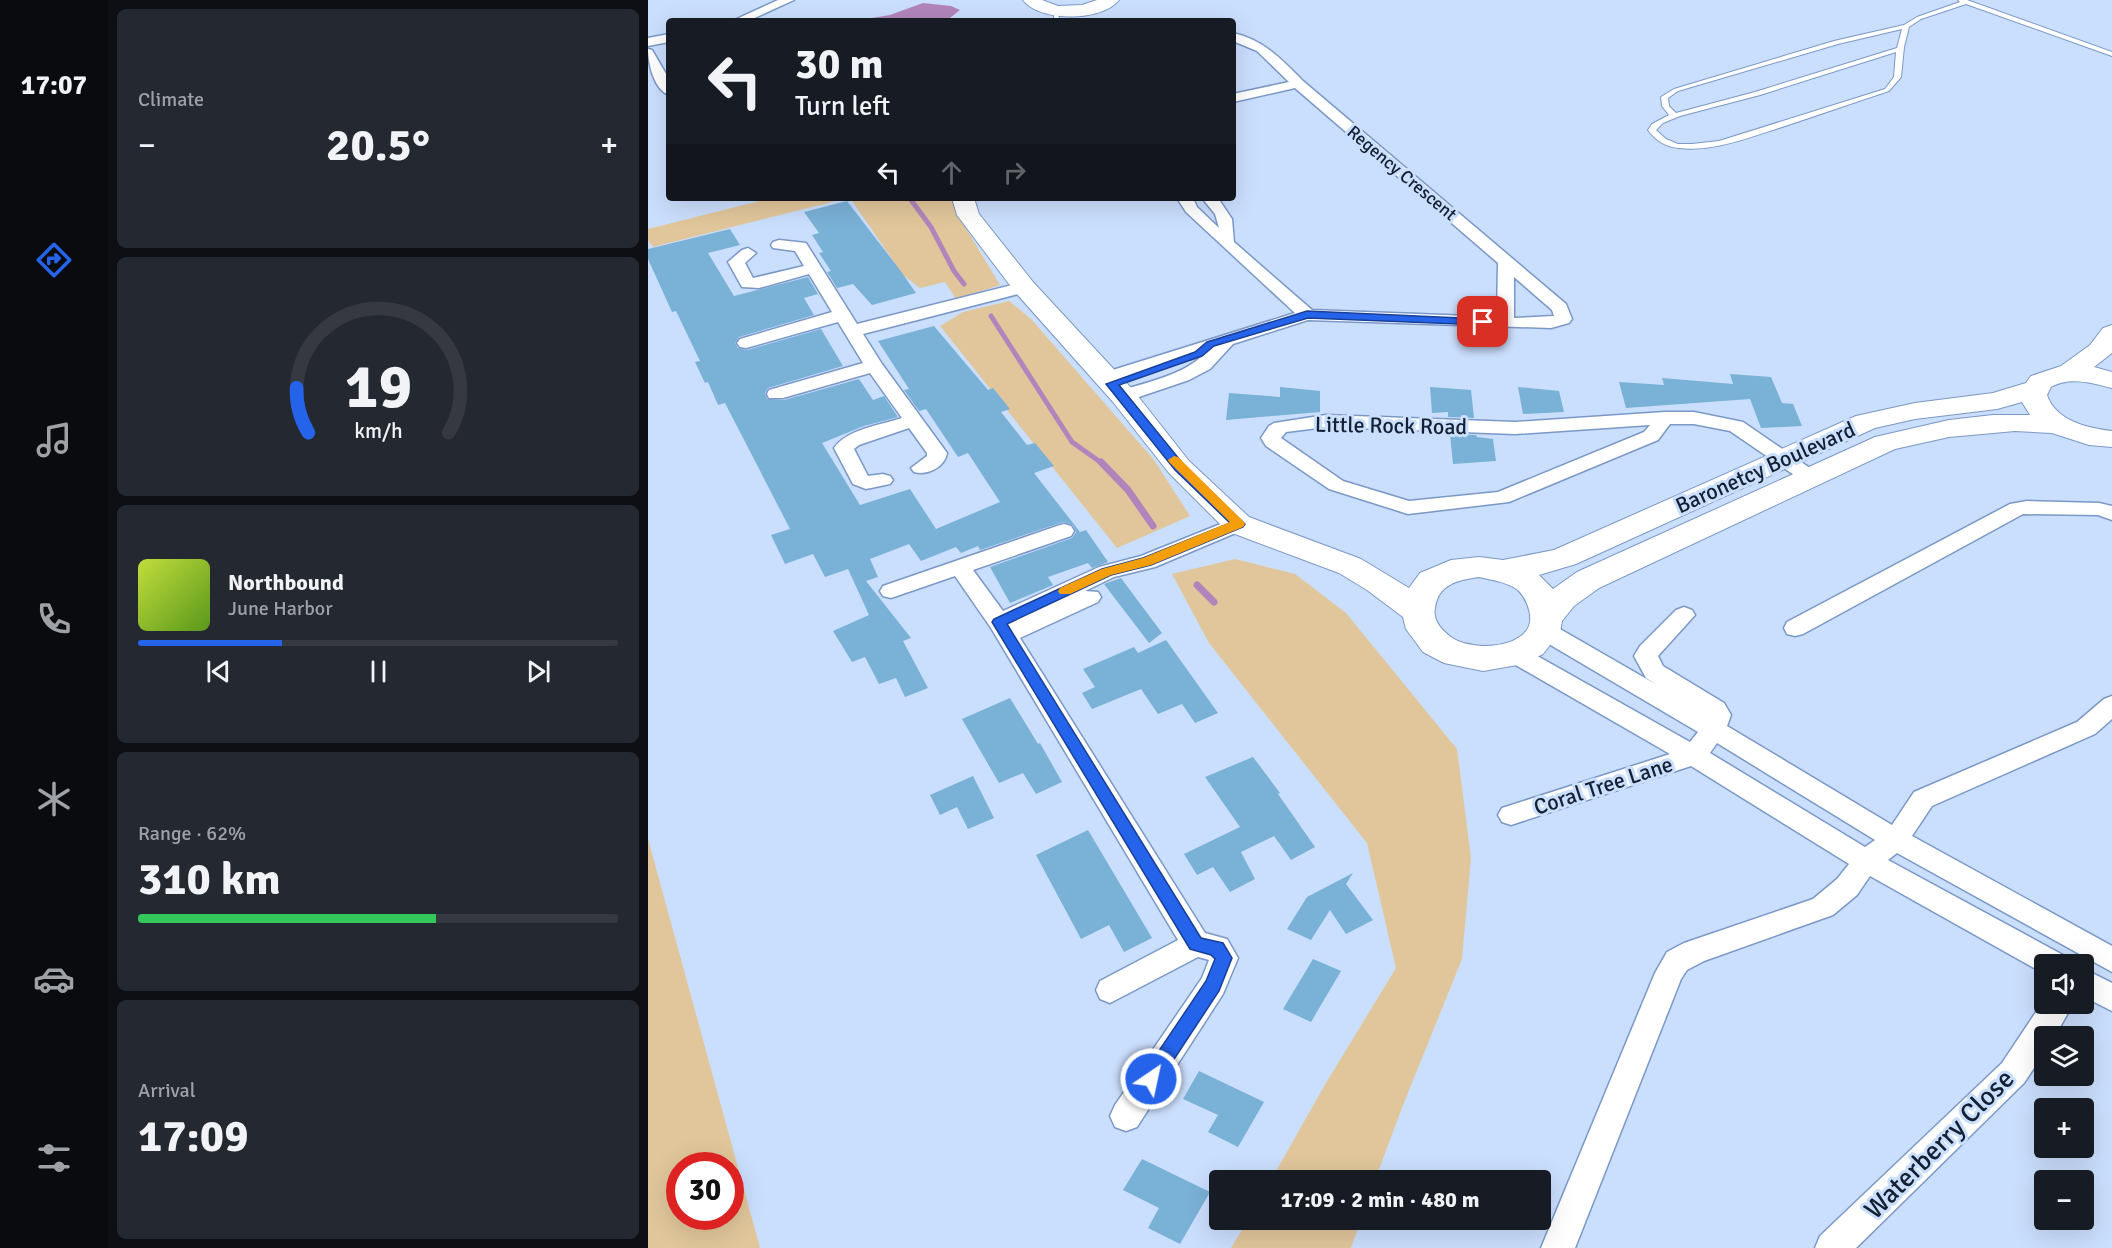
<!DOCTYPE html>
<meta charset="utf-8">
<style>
:root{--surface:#171b24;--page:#242831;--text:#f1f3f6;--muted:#9ea1a6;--line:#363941;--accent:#2563eb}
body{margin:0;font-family:Signika,sans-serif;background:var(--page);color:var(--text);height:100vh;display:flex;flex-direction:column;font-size:22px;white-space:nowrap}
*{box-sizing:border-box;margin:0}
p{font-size:20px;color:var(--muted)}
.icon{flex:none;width:33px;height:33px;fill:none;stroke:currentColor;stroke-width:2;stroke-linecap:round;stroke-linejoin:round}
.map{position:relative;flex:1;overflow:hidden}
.drawer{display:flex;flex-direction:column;gap:9px;padding:9px;background:#0d0f14;width:540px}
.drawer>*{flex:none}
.hud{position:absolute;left:18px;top:18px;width:570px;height:183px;border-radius:6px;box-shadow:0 6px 24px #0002;background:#171b24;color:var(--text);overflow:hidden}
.controls{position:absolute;left:1386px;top:954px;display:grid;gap:12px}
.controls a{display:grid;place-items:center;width:60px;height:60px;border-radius:6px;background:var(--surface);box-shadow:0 6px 24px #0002;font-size:30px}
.speed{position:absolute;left:18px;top:1152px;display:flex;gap:12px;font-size:30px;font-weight:700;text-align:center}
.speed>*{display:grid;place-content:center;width:78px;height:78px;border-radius:50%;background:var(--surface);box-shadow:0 6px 24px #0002;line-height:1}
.speed .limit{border:9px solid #d22;background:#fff;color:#111}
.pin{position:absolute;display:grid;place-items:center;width:51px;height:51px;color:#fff;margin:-26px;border-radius:12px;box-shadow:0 3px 9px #0006}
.me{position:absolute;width:66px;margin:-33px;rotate:34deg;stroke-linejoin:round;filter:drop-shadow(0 0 4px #0008)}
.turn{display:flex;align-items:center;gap:21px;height:126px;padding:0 30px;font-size:27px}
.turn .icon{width:78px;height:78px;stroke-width:2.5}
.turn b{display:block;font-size:42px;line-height:51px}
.lanes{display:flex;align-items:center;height:57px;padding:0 30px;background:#0003;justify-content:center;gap:30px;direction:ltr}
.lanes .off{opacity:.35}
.big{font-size:45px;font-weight:700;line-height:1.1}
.drawer .card{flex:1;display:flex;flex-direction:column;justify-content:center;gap:9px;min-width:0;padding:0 21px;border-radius:9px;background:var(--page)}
.drawer .dial{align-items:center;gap:0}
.dial svg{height:156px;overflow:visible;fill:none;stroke:var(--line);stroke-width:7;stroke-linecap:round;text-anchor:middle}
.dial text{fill:var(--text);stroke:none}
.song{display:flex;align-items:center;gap:18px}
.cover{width:72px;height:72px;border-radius:9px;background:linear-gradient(135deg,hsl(70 70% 55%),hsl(90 70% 35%))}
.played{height:6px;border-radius:3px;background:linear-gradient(90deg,var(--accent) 30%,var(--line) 30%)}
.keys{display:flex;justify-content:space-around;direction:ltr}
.heat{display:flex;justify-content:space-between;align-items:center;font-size:33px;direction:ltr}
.charge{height:9px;border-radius:4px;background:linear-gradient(90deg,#34c759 62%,var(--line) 0)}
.trip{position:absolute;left:561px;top:1170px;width:342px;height:60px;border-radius:6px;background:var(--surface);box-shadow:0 6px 24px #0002;font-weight:700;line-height:60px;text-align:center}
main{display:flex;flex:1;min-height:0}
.tabs{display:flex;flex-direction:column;width:108px;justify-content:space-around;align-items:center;background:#090b0e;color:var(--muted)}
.tabs .icon{width:42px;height:42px}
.tabs .current{color:var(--accent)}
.tabs b{font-size:27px;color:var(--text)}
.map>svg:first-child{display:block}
.green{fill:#e1c69b;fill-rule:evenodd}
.water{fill:#b185bc}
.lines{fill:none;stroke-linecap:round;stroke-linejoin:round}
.stream-far2{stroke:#b185bc;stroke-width:4}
.stream-far1{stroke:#b185bc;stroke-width:5}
.stream{stroke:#b185bc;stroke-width:7}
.building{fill:#7ab1d7}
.lane-casing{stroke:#7a98c8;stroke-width:2}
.street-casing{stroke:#7a98c8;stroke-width:3}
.secondary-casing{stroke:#7a98c8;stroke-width:2}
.lane{fill:#fff;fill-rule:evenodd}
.street{fill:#fff;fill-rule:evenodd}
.secondary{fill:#fff;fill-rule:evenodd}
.route{fill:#2563eb;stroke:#184099;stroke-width:1.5}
.slow{fill:#f59e0b}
.labels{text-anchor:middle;stroke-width:6;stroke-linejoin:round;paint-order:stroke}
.far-street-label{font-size:18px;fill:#142032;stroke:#cadefd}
.street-label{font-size:22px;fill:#142032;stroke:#cadefd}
.near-street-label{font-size:27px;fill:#142032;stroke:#cadefd}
</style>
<main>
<nav class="tabs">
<b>17:07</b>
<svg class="icon current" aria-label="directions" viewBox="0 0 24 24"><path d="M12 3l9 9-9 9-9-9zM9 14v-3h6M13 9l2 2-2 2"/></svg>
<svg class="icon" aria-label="music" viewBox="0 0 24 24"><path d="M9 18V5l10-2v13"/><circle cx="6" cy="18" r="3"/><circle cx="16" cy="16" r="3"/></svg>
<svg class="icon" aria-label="phone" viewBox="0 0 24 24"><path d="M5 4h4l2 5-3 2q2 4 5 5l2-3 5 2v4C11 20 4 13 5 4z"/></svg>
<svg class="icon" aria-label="climate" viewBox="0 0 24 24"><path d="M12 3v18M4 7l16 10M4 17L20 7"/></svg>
<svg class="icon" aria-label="car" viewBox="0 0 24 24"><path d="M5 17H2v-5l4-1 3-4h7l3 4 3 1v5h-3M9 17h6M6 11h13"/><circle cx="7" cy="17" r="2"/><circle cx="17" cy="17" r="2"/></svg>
<svg class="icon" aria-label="filters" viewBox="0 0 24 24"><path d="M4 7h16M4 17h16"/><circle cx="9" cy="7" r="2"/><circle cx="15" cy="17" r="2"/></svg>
</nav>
<section class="drawer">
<div class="card"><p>Climate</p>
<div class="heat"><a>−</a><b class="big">20.5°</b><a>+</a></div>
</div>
<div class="card dial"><svg viewBox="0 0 100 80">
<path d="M14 69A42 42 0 1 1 86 69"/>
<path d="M14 69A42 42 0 0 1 8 46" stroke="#2563eb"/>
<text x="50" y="56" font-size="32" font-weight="700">19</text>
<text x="50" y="72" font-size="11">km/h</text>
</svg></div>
<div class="card">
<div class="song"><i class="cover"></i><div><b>Northbound</b><p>June Harbor</p></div></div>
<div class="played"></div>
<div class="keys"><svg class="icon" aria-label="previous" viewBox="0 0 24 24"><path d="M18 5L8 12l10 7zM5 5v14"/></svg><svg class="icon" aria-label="pause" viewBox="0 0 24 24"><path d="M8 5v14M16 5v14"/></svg><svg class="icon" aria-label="next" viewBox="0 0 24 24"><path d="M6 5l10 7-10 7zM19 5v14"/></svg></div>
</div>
<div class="card"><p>Range · 62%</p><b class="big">310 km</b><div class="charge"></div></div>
<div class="card"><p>Arrival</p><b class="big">17:09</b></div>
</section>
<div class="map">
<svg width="1464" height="1248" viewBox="0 0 1464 1248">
<rect width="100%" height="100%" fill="#cadefd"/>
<!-- green -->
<g class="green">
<polygon points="123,198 200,198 5,247 0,240 0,229"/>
<polygon points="202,198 306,198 310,215 352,285 308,299 297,282 272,288 255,275"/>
<polygon points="361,301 383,319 506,460 542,516 469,548 292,326 315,312"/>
<polygon points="587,559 647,574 698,613 809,749 823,858 814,959 755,1105 727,1180 623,1180 678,1083 748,968 719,843 561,643 524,574"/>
<path d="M0,839L112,1248H0ZM32,1166H82V1216H32Z"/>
<polygon points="600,1220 713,1220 703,1248 583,1248"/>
</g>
<!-- water -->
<polygon class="water" points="275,3 303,6 312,10 298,21 206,21 242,15"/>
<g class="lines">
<!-- stream-far2 -->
<polyline class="stream-far2" points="261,198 265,202"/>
<!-- stream-far1 -->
<g class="stream-far1">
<polyline points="263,200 283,227 306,271 316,284"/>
<polyline points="343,316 424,442 455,464"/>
</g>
<!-- stream -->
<g class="stream">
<polyline points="453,462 480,490 505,526"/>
<polyline points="549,585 566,602"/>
</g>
</g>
<!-- building -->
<g class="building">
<polygon points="199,201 252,270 268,293 224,305 205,284 189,288 179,272 183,271 171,253 175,252 164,235 171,233 156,212"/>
<polygon points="82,229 92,245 60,253 86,296 160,277 170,294 156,298 166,315 91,337 87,343 90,348 99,350 173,329 195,366 120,388 117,393 119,399 136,400 211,379 225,400 236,396 250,417 216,426 174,443 212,505 262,489 288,529 352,502 320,453 310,457 278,409 271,411 256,390 261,389 230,341 286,326 340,390 345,388 362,409 353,412 379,445 387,443 406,466 386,473 432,532 438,530 460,562 444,568 440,563 400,577 405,585 362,603 342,567 424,538 428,532 425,525 415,522 332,550 330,546 313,553 308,547 273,561 261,544 222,559 230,577 218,581 263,638 255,641 280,688 257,697 248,678 231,684 217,657 204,662 185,631 221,615 200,569 177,577 165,554 137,564 123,535 142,529 77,403 70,405 60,382 57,383 47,362 52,361 28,311 24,312 0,259 0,249"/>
<polygon points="1082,374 1123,377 1134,403 1145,404 1154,426 1113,428 1102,399 978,408 971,382 1016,385 1014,378 1085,384"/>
<polygon points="632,387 672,391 672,412 578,420 581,393 632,397"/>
<polygon points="782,387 823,390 826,418 800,417 800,412 784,413"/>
<polygon points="870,387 911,391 916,412 875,414"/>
<polygon points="802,434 828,435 829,437 845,439 848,461 805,464"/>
<polygon points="473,578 514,633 501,643 456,584"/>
<polygon points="518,640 570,713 547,723 534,704 510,714 493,689 444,709 434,693 447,687 435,669 486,647 490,653"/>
<polygon points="362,698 390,744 392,743 414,782 388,794 375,773 351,783 314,719"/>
<polygon points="605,757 632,793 630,794 667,847 643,860 626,836 593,852 607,879 582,892 565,867 549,875 536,854 592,827 557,777"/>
<polygon points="325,776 346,818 320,829 309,807 292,815 282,795"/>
<polygon points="440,830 504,938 476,952 461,925 433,939 388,855"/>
<polygon points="705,873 698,884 725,920 698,934 682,910 663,940 639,929 659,897"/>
<polygon points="665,959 693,971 663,1022 635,1009"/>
<polygon points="551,1071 616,1102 590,1147 560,1132 570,1115 535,1099"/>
<polygon points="494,1159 562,1192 532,1244 500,1228 511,1208 475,1190"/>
</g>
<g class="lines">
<!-- lane casing -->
<g class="lane-casing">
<g id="lane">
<path d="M1310,0H1319L1464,52V56L1318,4L1273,19L1261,27L1256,47L1253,77L1241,91C1204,103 1168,116 1131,128C1099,138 1065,152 1031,148C1018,147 1008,141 1000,130L1004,124L1021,115L1014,106L1013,97L1026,89L1186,41L1256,25L1269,17L1312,2ZM1254,29L1249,48L1107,92L1028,113L1021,106L1020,98L1030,91L1190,44ZM1248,52L1246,77L1237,89L1071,141L1044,144H1030L1018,139L1008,130L1015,123L1032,116L1112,95Z"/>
<polygon points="406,15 410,15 412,21 406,21"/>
</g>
</g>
<!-- street casing -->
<g class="street-casing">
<g id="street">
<polygon points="130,0 146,0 100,21 84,21"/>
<path d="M585,33C616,40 633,59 655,81L918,304L924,319L921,323L903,328L660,320L585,344L562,369L541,380L482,400H468L466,396L468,392C498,382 536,376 558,352L458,383L452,382L449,378L452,374L647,313L538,212L529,198H545L549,207L571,228L567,214L554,198H570L584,219L586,242L664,310L849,317L850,263L647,88L585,102V94L641,82L609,51L585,41ZM866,277L904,310L906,316L866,318Z"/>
<polygon points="21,34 21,42 0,46 0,38"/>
<path d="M0,49L4,50L21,79V95C6,90 0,63 0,49Z"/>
<path d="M131,240L158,243L209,324L376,282L382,283L384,287L382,291L215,334L234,364L299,453C297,467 279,476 266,472L263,468L279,456V453L261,428L211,445L206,449L220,476L235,474L242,476L245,480L242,484L218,489L205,484L186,448C199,429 233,425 254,418L222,373L135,398H121L119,394L121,390L215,363L190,322L98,348L92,347L89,343L92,339L184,312L161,274L111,288L94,287L80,262L94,250L100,248L108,253L97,263L105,278L156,266L147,251L125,248L123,245L125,242Z"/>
<path d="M1017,412H1046L1095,422L1169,473L1172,477L1169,481H1155L1082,431L1046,424H1022L1010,440L861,502L760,514L681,489L618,446L613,438L621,426L626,423L678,415L867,422ZM1002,425L996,432L850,492L761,501L695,481L633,438L638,432L678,427L867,434Z"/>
<polygon points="1379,501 1451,503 1464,506 1464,520 1450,515 1375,514 1155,634 1147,636 1139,634 1136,628 1139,622 1362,504"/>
<polygon points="590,517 597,519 600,524 597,529 507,567 466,577 437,591 450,592 453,597 450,602 372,638 557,933 579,939 590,958 575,994 489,1127 478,1131 467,1127 462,1116 467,1105 554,978 561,960 550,957 462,1003 452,999 448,990 452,981 530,940 343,628 307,576 243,598 235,596 232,591 235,586 409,526 416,524 423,526 426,531 423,536 325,570 355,611 451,567 493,556"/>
<path d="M1036,607L1044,610L1047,615L1010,656L1015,666L1076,703L1083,715L1079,726L1244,825L1266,792L1429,722L1456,699L1464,696V719L1447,734L1284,806L1264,836L1464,946V972L1249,853L1240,860L1415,955L1419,964H1396L1395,973L1222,876L1209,895L1185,915L1056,961L1039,970L1033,979L927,1248H893L1007,973L1019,952L1036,943L1165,899L1189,879L1201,864L1043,766L863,825L854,822L850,815L854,808L1022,754L859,660L855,654L859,648L867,646L875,648L1042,742L1050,732L889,637L886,631L889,625L897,623L905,625L1009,685L998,678L986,656L992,646L1028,610ZM1069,743L1227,840L1217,847L1062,753Z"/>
<polygon points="1436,969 1464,983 1464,1011 1436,997"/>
<polygon points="1396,1000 1396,1004 1425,1004 1407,1036 1396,1036 1396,1053 1376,1083 1208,1248 1167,1248 1172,1236 1354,1063"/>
</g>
</g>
<!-- secondary casing -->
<g class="secondary-casing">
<g id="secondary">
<path d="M375,0H394L410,6L434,5L449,0H471C454,22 391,22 375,0Z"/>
<path d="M304,198H326L331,214L385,282L485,390L541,461L601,517L713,559L761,588L772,573L803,560L831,557L855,560L906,550L1208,416L1267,403L1345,393L1378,383L1383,376L1413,366L1442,345L1455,328L1464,325V353L1446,367L1464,372V388C1444,383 1422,376 1403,387L1399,395C1408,421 1439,428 1464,431V447L1441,445L1404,433L1367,431L1301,437L1247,449L951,588L926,606L914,621L912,632L895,654L875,664L835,671L796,663L775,652L758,629L755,617L719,590L691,573L579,531L521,473L465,402L367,292L309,215ZM1374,402L1382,415H1345L1301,420L1227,437L929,572L905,589L891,575L928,564L1227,428L1267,419L1349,409ZM831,577C844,580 859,582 870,590C876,596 879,602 881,610C890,641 848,649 826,645C816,644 804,640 797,632C790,626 785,617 787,608C790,584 810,580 831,577Z"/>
</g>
</g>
<!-- lane -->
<use href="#lane" class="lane"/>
<!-- street -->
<use href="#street" class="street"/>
<!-- secondary -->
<use href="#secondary" class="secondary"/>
</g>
<!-- route -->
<polygon class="route" points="659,311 835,319 840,322 835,325 660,318 566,346 554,356 471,385 536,465 597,524 595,527 503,565 463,575 359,624 553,938 575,943 584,958 571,991 509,1085 503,1087 496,1085 494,1079 496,1073 558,981 567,959 563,955 542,949 344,622 346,619 454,569 495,558 582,523 527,470 458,384 547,352 559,342"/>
<!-- slow -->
<polygon class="slow" points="526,456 530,457 595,521 597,524 595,527 503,565 463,575 422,594 412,594 410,591 412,588 454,569 495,558 582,522 521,462 520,460"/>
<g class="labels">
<!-- far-street labels -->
<g class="far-street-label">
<text transform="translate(754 173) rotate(40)" y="6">Regency Crescent</text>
</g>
<!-- street labels -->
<g class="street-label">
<text transform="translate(743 425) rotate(1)" y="8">Little Rock Road</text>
<text transform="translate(1117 467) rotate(-24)" y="8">Baronetcy Boulevard</text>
<text transform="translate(955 785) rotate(-18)" y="8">Coral Tree Lane</text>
</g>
<!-- near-street labels -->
<g class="near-street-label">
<text transform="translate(1291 1144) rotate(-45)" y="9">Waterberry Close</text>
</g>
</g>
</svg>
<div class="controls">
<a><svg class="icon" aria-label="sound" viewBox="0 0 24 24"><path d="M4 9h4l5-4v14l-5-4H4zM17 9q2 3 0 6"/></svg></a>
<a><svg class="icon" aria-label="layers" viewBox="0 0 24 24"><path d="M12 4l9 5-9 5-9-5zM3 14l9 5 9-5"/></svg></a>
<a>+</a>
<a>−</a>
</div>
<div class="speed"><div class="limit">30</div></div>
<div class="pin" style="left:835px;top:322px;background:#d93025"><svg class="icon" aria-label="arrive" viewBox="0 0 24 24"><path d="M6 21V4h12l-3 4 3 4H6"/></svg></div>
<svg class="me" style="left:503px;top:1079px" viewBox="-20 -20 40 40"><circle r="17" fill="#2563eb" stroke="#fff" stroke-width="3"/><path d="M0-11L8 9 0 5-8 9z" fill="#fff"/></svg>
<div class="trip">17:09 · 2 min · 480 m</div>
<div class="hud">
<div class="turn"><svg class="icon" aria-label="left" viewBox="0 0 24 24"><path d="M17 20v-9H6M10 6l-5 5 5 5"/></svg><div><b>30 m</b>Turn left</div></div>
<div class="lanes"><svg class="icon" aria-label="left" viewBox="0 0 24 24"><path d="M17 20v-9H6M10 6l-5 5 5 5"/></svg><svg class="icon off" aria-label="ahead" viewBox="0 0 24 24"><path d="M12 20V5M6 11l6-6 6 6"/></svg><svg class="icon off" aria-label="right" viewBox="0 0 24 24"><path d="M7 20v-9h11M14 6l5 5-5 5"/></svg></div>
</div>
</div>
</main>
